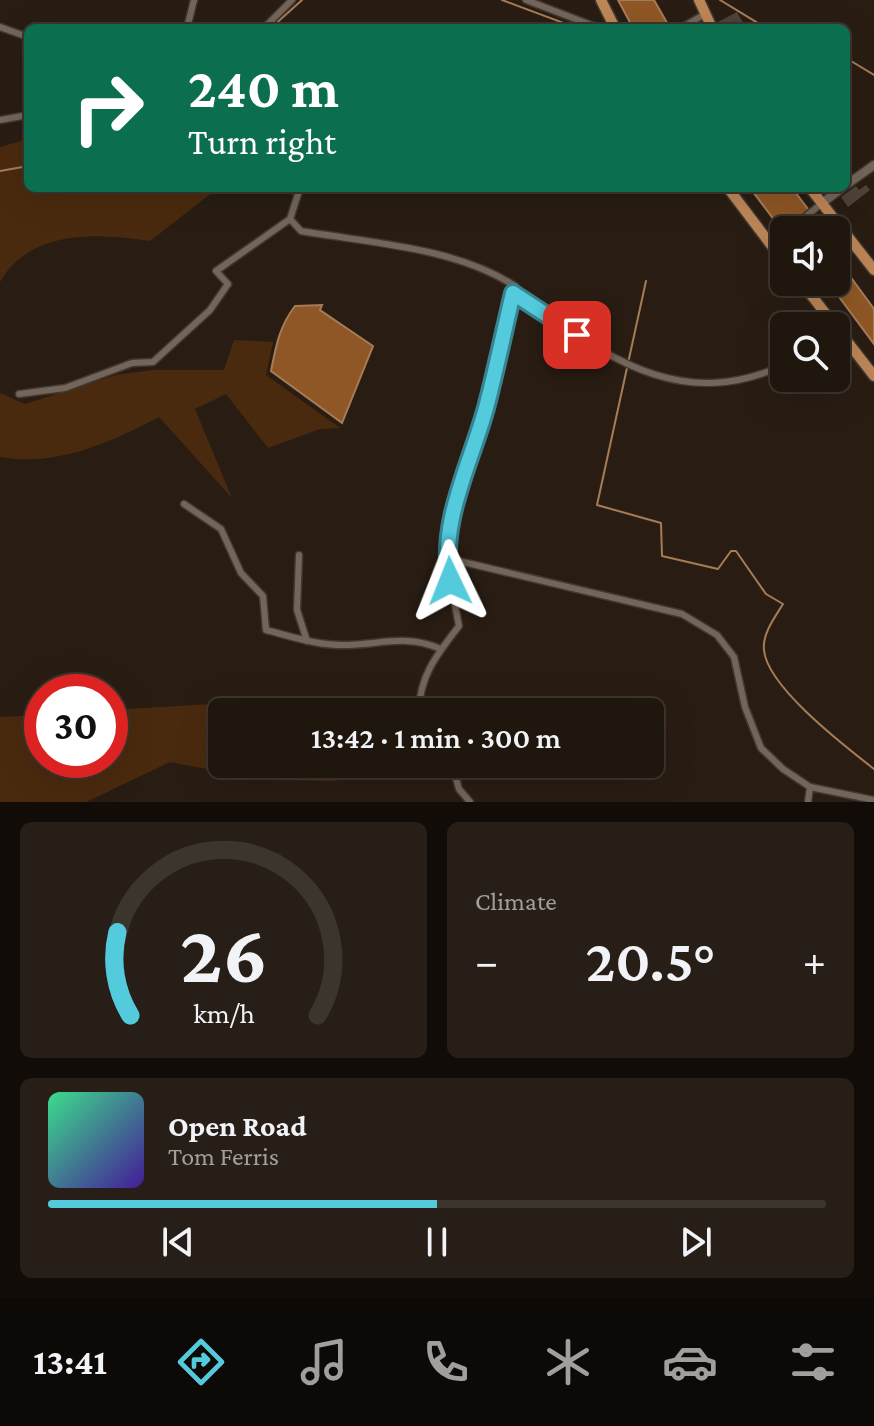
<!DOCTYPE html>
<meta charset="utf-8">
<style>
:root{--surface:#1f160e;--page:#271f17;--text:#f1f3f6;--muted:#a19f9e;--line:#3c352e;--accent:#54cadd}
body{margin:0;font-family:"Crimson Pro",serif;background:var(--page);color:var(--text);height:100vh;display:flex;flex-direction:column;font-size:30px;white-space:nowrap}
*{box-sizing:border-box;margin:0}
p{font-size:26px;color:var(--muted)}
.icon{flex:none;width:44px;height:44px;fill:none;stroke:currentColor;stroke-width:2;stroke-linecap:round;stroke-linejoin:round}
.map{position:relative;height:802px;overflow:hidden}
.sheet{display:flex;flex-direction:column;gap:20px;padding:20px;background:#110c08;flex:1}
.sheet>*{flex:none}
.guide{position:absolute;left:24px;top:24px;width:826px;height:168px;border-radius:12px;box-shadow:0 8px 32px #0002,0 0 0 2px var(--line);background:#0b6e4f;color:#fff;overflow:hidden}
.tools{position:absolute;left:770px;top:216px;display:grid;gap:16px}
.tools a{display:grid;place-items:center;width:80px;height:80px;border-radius:12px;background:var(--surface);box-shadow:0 8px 32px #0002,0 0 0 2px var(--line);font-size:40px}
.speed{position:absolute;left:24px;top:674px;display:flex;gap:16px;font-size:40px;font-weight:700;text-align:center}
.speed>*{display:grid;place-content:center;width:104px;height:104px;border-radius:50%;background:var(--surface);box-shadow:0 8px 32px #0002,0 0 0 2px var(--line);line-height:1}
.speed .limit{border:12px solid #d22;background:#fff;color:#111}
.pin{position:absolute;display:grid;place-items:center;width:68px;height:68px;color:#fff;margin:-34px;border-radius:16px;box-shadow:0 4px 12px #0006}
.me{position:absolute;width:88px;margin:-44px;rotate:358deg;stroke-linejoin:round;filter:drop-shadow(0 0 6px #0008)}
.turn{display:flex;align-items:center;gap:28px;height:168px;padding:0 32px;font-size:36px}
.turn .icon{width:104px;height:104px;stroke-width:2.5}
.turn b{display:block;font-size:56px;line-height:68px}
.big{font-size:60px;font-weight:600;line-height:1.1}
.sheet .tile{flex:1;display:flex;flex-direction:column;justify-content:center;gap:12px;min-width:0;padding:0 28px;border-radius:12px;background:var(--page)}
.sheet .dial{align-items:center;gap:0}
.dial svg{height:208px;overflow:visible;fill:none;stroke:var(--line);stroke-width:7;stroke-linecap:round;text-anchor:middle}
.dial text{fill:var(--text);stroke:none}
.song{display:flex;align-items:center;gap:24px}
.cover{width:96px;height:96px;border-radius:12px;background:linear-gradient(135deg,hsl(150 70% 55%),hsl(260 70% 35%))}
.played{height:8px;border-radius:4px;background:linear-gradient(90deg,var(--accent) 50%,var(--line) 50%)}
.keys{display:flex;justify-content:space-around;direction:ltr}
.heat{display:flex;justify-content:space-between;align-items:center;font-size:44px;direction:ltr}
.sheet .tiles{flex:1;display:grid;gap:20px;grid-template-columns:1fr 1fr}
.tile:last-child{grid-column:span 2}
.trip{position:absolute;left:208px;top:698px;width:456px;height:80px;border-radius:12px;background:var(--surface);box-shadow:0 8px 32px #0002,0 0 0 2px var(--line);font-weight:600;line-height:80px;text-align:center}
.dock{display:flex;height:128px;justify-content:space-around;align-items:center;background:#0c0906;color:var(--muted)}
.dock .icon{width:56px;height:56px}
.dock .active{color:var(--accent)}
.dock b{font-size:36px;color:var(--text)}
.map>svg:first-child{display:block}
.green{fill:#4a2a0e}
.water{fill:#8f5725;stroke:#a67c57;stroke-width:2}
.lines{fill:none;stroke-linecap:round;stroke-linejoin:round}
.stream{stroke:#a67c57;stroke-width:2}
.building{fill:#504238}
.minor-casing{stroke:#413832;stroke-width:9}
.tertiary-casing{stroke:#413832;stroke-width:11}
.primary-casing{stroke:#413832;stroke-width:13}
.minor{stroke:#736559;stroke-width:6}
.tertiary{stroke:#736559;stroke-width:8}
.primary{stroke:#bd8657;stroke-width:10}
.route-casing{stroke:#378390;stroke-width:20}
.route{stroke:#54cadd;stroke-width:14}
</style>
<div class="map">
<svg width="874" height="802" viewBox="0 0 874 802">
<rect width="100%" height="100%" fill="#291d13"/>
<!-- green -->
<g class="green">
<path d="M28,139V188H218L150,241C98,233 30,229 0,282V147Z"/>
<path d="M234,340L273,342L266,375L340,428L320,429L268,448L226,394L195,409L232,498L159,417C110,443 56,467 0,457V393L25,404L116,375L153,370H224Z"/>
<polygon points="263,701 313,712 222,712 222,764 363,764 336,781 265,780 170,762 86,802 0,802 0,717 42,715 42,760 110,760 110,713 127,709"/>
</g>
<!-- water -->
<g class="water">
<polygon points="618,0 654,0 670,28 633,28"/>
<polygon points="750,188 792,188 824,230 784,233"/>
<polygon points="836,257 874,309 874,344 828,282 836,282"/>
<path d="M322,305L320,310L373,346L342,423L271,371C276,346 279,327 295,306Z"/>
</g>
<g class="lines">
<!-- stream -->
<g class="stream">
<polyline points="502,0 577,28"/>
<polyline points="720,0 766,28"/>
<polyline points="271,28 302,0"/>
<polyline points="846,58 874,75"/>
<polyline points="0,171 28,166"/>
<path d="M646,281L597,505L661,523L662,556L718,569L731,551H736L766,594L783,604C775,617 762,634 764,650C767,687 846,747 874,769"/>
</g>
</g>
<!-- building -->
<g class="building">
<polygon points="737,12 746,28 721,28 718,22"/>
<polygon points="866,185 870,190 848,207 841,197 856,186 859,190"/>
</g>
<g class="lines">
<!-- minor casing -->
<g class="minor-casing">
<g id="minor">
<polyline points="526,0 599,28"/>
<polyline points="0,27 28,37"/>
<polyline points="187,28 194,0"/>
<polyline points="264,28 292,0"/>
<polyline points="681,28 705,14"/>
<polyline points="0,120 28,115"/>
<path d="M300,188L290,219L301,231C370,243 455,247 515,286L513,293C602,351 674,415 784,365"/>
<polyline points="789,230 821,204"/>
<polyline points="770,245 784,234"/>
<polyline points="19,394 65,388 132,363 153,362 210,310 228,284 216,271 290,219"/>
<path d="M184,504L221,529L241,573L263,596L266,630C293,637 319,646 348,645C383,644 406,634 441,649"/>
<polyline points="299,555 297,610 307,641"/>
<polyline points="446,558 682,614 717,635 734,657 745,707 761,748 783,769 810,787 874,800"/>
<path d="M419,712C419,676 438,653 459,626L446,558L454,508L486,409L513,293"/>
<polyline points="452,764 459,789 470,802"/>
<polyline points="808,802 810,787"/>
</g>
</g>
<!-- tertiary casing -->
<g class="tertiary-casing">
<g id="tertiary">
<polyline points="846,185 874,165"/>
<polyline points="821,204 842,188"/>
</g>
</g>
<!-- primary casing -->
<g class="primary-casing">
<g id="primary">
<polyline points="601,0 615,28"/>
<polyline points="699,0 712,28"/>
<polyline points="728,188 784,262"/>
<polyline points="810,188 874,270"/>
<polyline points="801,282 874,376"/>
</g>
</g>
<!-- minor -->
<use href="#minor" class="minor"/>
<!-- tertiary -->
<use href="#tertiary" class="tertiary"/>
<!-- primary -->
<use href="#primary" class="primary"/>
</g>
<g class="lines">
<!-- route casing -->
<g class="route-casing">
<path id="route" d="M450,581C439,522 471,463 486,408C496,370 504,331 513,293L577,335"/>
</g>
<!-- route -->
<use href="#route" class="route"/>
</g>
</svg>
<div class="tools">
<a><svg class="icon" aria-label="sound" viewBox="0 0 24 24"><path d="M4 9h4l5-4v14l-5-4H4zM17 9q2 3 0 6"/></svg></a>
<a><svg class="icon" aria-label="search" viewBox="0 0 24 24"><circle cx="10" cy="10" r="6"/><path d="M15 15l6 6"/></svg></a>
</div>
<div class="speed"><div class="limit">30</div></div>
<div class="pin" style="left:577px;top:335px;background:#d93025"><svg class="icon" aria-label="arrive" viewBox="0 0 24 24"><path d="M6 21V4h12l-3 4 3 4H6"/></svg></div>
<svg class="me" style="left:450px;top:581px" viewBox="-20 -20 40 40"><path d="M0-17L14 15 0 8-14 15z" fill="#54cadd" stroke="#fff" stroke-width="4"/></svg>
<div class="trip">13:42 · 1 min · 300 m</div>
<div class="guide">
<div class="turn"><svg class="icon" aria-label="right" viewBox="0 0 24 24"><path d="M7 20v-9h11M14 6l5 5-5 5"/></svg><div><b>240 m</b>Turn right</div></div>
</div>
</div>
<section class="sheet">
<div class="tiles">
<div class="tile dial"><svg viewBox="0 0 100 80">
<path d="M14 69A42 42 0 1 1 86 69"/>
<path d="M14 69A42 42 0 0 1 9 37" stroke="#54cadd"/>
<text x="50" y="56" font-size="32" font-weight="700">26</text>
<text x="50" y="72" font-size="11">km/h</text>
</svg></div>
<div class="tile"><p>Climate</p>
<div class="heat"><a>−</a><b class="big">20.5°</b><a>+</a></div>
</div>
<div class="tile">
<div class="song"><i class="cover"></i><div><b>Open Road</b><p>Tom Ferris</p></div></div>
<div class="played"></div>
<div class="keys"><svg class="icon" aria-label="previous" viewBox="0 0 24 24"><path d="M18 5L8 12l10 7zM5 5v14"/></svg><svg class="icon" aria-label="pause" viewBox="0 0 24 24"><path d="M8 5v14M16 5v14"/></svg><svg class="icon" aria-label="next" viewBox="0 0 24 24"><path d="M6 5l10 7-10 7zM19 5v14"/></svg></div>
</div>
</div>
</section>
<nav class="dock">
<b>13:41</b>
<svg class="icon active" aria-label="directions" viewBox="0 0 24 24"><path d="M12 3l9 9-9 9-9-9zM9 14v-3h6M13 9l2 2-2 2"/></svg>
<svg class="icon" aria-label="music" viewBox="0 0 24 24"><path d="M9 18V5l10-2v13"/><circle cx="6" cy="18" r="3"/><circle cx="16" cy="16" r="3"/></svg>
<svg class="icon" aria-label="phone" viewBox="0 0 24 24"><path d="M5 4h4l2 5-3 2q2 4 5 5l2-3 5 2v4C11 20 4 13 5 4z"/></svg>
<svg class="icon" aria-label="climate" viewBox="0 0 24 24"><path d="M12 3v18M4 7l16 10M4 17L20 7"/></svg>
<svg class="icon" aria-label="car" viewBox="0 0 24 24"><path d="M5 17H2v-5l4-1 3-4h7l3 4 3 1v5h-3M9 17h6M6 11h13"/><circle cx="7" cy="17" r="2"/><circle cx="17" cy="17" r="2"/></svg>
<svg class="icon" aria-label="filters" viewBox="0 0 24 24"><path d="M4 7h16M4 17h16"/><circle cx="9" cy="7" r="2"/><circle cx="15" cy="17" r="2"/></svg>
</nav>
